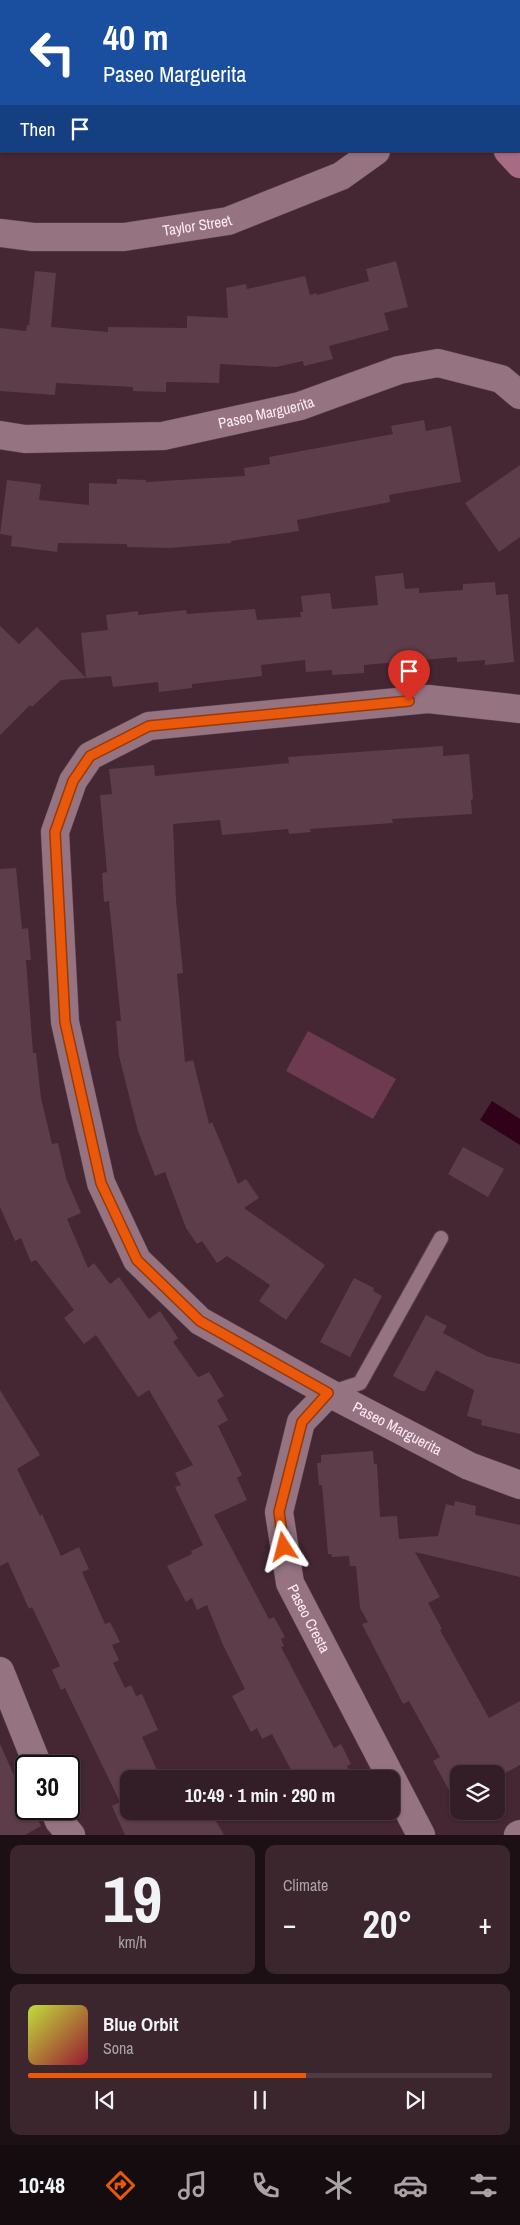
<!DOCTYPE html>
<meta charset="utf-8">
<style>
:root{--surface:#331d26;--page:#3b262e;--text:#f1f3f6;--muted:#a9a2a7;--line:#4e3b43;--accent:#ea580c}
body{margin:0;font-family:"Archivo Narrow",sans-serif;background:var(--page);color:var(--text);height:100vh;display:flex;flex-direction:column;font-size:19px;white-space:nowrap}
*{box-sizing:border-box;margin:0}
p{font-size:16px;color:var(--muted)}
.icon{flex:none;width:28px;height:28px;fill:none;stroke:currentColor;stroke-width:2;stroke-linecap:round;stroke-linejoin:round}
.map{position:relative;height:1835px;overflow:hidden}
.side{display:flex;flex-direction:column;gap:10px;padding:10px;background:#1c1015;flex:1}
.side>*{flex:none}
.hud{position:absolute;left:0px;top:0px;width:520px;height:152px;box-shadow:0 1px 4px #0004,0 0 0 1px var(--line);background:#1a4fa0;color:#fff;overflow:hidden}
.buttons{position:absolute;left:450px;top:1765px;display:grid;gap:10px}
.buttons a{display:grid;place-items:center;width:55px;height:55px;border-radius:10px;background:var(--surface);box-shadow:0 1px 4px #0004,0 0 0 1px var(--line);font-size:25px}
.speed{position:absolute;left:15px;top:1755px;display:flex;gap:10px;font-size:25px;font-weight:700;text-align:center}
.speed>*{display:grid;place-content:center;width:65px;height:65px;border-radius:50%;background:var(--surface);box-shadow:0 1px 4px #0004,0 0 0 1px var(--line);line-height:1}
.speed .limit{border:2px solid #111;border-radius:8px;background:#fff;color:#111}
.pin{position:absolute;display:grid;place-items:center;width:42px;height:42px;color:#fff;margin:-51px -21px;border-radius:50% 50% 50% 0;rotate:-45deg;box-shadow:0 0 5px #0007}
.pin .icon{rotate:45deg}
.me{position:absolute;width:55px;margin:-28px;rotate:351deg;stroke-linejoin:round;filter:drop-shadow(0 0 4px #0008)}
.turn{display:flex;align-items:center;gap:18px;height:105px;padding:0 20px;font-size:22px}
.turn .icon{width:65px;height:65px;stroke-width:2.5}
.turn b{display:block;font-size:35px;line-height:42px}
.then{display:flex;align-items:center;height:48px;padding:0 20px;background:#0003;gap:10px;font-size:19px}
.big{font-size:38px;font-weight:800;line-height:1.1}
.side .widget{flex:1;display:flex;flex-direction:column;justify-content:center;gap:8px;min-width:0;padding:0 18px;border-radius:10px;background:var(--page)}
.side .dial{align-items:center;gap:0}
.dial b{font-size:65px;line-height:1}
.song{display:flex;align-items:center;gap:15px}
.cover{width:60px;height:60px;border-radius:8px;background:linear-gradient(135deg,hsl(70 70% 55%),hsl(350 70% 35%))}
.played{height:5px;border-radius:2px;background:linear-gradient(90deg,var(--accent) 60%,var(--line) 60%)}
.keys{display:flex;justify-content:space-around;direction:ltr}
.heat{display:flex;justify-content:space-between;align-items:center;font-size:28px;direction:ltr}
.side .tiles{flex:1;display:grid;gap:10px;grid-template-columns:1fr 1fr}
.widget:last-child{grid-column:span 2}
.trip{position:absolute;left:120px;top:1770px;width:280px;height:50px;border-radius:10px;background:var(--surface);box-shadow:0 1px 4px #0004,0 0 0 1px var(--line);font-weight:800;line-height:50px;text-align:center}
.tab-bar{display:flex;height:80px;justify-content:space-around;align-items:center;background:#140c0f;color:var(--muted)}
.tab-bar .icon{width:35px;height:35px}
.tab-bar .selected{color:var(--accent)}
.tab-bar b{font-size:22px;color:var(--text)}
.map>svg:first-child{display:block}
.green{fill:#6d3a4f}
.water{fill:#300119}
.building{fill:#5d3d49}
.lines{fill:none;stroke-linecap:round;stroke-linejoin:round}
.service-casing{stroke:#5d444e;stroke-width:16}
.minor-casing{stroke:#5d444e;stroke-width:29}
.secondary-casing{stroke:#5d444e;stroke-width:29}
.primary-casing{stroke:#5d444e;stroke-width:29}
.service{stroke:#957380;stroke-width:14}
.minor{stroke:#957380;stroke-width:28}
.secondary{stroke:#957380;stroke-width:28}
.primary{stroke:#a76b83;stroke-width:28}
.route-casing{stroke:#983908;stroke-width:12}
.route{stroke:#ea580c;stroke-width:9}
.labels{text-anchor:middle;stroke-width:5;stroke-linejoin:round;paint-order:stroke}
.street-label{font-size:15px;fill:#ffebf2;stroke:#22151a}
</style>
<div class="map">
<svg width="520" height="1835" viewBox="0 0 520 1835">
<rect width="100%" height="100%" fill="#442733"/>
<!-- green -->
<polygon class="green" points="308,1031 396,1079 373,1119 286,1071"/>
<!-- water -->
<polygon class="water" points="492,1101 520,1119 520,1145 480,1120"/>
<!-- building -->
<g class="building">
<polygon points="396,261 408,307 384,313 389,330 329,346 333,359 304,366 303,361 276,367 220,364 219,383 166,382 166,392 133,391 133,387 56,383 55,395 0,391 0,328 26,331 27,325 29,325 35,271 56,273 51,327 108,332 108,327 187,328 187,316 228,318 226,288 246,284 247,289 305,276 310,295 316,293 317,295 369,281 366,269"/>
<polygon points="424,420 426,431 451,426 461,482 389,495 390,502 297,520 299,531 231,541 231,543 169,548 127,547 127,544 58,543 57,552 11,546 12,536 0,534 7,480 41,484 39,500 89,505 89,483 117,484 117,479 146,480 146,482 245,476 244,468 270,464 269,457 393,434 391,426"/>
<polygon points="520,465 520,537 499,552 465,503"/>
<polygon points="403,573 405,589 419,588 419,593 463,590 463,584 495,582 496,595 508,594 514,662 485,665 485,660 457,662 457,657 364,665 364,673 332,675 332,670 306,672 305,660 261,665 262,676 192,684 192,688 159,692 158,682 113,687 111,676 61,680 32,707 30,705 0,735 0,626 19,644 37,627 86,678 81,633 108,630 106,615 138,611 138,615 186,610 187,614 255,609 257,620 301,617 300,612 303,612 301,596 330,593 332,609 378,605 375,576"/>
<polygon points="443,746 443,756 469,754 473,799 471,800 472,814 392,819 393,823 310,829 311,832 289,834 288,829 222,835 220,820 173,824 176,900 183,973 177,974 185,1062 193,1060 209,1124 212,1122 238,1184 246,1179 259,1198 244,1208 325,1265 286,1320 259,1301 270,1285 227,1256 217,1263 202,1241 197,1244 186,1228 165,1172 155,1176 138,1131 119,1056 116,1021 121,1021 109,901 104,902 102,873 107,872 100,795 112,794 109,769 154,765 155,776 289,763 288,757"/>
<polygon points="16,868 22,929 28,928 31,960 26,960 33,1053 36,1053 41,1098 52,1144 58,1143 66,1178 81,1213 67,1219 88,1268 94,1263 110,1284 119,1277 149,1319 160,1311 178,1338 173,1342 197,1376 199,1377 209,1372 224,1396 217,1400 228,1420 218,1426 242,1475 237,1478 247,1500 214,1515 269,1619 274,1617 285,1637 281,1639 284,1646 281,1647 334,1748 341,1744 351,1764 347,1766 354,1779 296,1779 272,1734 262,1739 257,1728 251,1732 232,1696 245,1689 223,1645 207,1605 197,1610 192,1598 186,1602 167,1566 192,1554 191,1551 203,1545 175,1487 181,1485 175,1473 193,1465 149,1390 138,1397 96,1335 84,1344 64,1318 74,1310 36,1260 31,1262 21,1238 15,1241 0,1207 0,869"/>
<polygon points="463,1147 504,1169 488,1197 448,1174"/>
<polygon points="354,1278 374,1288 373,1291 382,1296 350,1357 320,1342"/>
<polygon points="426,1315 447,1326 443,1333 486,1356 520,1364 520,1434 481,1425 482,1420 467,1416 474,1390 436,1370 425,1391 421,1391 393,1376"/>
<polygon points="0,1390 40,1455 17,1469 40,1516 42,1514 61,1556 79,1547 89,1569 82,1572 105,1624 110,1622 120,1642 112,1645 119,1660 113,1663 125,1688 131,1685 136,1696 142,1694 158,1730 142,1737 161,1779 129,1779 129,1811 210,1811 224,1835 125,1835 112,1806 120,1802 65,1688 61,1690 52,1670 60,1666 32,1607 29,1609 8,1562 0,1566"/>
<polygon points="373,1451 374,1464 377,1464 380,1517 397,1516 399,1539 438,1536 446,1504 454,1506 455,1501 476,1506 475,1515 520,1525 520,1577 415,1552 440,1597 428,1603 442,1629 440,1630 489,1718 520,1701 520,1765 496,1778 496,1774 459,1774 459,1799 455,1801 433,1761 440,1757 409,1701 403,1704 362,1624 368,1622 360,1608 356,1566 350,1566 349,1556 332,1557 331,1554 328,1554 322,1485 319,1485 317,1463 321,1463 321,1455"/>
<polygon points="0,1744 25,1800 26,1800 26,1809 33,1809 41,1826 25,1835 0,1835"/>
</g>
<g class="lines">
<!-- service casing -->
<g class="service-casing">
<polyline id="service" points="330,1393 360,1383 441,1238"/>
</g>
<!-- minor casing -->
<g class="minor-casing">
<g id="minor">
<polyline points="519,41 520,40"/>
<polyline points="519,84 520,84"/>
<path id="s1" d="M0,435L25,439L163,436L300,406L399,370L438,363L501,379L520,395"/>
<path id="s2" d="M520,709L428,699L149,726L90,756L73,781L55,832L65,1022L101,1183L137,1260L200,1321L329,1393L469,1466L520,1485"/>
<path id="s3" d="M329,1393L301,1422L279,1512L290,1583L421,1835"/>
<polyline points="0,1671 38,1766"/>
<polyline points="54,1809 59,1821 71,1835"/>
<polyline points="518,1835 520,1834"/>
</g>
</g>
<!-- secondary casing -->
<g class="secondary-casing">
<g id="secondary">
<path id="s4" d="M0,233L33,237H124L228,221L341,176L376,151"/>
</g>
</g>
<!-- primary casing -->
<g class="primary-casing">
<g id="primary">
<polyline points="377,0 378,1"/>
<polyline points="508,151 520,164"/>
</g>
</g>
<!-- service -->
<use href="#service" class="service"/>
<!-- minor -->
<use href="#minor" class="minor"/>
<!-- secondary -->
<use href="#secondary" class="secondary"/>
<!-- primary -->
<use href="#primary" class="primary"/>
</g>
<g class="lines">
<!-- route casing -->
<g class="route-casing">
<polyline id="route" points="284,1547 279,1512 302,1422 328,1393 200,1321 137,1260 101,1183 65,1022 55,832 73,781 90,756 149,726 409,701"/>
</g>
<!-- route -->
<use href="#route" class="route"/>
</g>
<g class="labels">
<!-- street labels -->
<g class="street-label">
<text dy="5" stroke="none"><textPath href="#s4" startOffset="198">Taylor Street</textPath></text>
<text dy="5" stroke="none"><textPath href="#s1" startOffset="269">Paseo Marguerita</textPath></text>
<text dy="5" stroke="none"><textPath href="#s2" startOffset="1276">Paseo Marguerita</textPath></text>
<text dy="5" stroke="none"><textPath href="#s3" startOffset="245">Paseo Cresta</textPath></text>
</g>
</g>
</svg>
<div class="buttons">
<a><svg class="icon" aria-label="layers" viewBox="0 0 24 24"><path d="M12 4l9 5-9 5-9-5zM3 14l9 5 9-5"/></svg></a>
</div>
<div class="speed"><div class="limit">30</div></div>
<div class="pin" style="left:409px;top:701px;background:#d93025"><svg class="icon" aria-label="arrive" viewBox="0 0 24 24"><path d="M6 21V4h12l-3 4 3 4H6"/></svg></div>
<svg class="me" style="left:284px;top:1547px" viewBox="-20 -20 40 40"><path d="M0-17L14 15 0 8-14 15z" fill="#ea580c" stroke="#fff" stroke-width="4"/></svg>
<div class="trip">10:49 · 1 min · 290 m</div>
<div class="hud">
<div class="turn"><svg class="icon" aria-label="left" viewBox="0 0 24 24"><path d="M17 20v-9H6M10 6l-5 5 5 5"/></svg><div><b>40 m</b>Paseo Marguerita</div></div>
<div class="then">Then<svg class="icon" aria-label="arrive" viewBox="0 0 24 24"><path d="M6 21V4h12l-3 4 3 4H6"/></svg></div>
</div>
</div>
<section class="side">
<div class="tiles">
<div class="widget dial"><b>19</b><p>km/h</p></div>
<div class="widget"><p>Climate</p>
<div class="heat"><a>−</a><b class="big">20°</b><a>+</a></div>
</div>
<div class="widget">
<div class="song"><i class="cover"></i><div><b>Blue Orbit</b><p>Sona</p></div></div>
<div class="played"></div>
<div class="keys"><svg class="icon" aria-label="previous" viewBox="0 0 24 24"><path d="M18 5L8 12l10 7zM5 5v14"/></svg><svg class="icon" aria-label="pause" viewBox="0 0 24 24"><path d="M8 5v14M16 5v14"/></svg><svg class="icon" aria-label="next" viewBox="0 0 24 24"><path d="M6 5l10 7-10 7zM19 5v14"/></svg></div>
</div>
</div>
</section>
<nav class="tab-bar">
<b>10:48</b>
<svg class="icon selected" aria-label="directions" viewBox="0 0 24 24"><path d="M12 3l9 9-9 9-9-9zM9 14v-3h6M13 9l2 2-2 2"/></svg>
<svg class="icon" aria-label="music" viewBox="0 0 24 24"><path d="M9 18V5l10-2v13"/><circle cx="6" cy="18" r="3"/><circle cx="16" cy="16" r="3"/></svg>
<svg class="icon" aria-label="phone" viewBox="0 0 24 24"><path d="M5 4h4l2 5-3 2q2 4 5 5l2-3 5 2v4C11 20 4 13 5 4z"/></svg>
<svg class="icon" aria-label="climate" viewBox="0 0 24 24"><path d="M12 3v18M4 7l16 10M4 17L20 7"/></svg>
<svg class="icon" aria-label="car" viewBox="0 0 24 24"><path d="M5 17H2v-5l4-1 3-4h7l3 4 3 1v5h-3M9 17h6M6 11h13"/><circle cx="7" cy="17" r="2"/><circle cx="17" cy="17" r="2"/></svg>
<svg class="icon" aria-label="filters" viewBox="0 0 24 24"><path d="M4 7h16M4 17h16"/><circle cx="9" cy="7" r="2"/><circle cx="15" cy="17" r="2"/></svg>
</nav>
